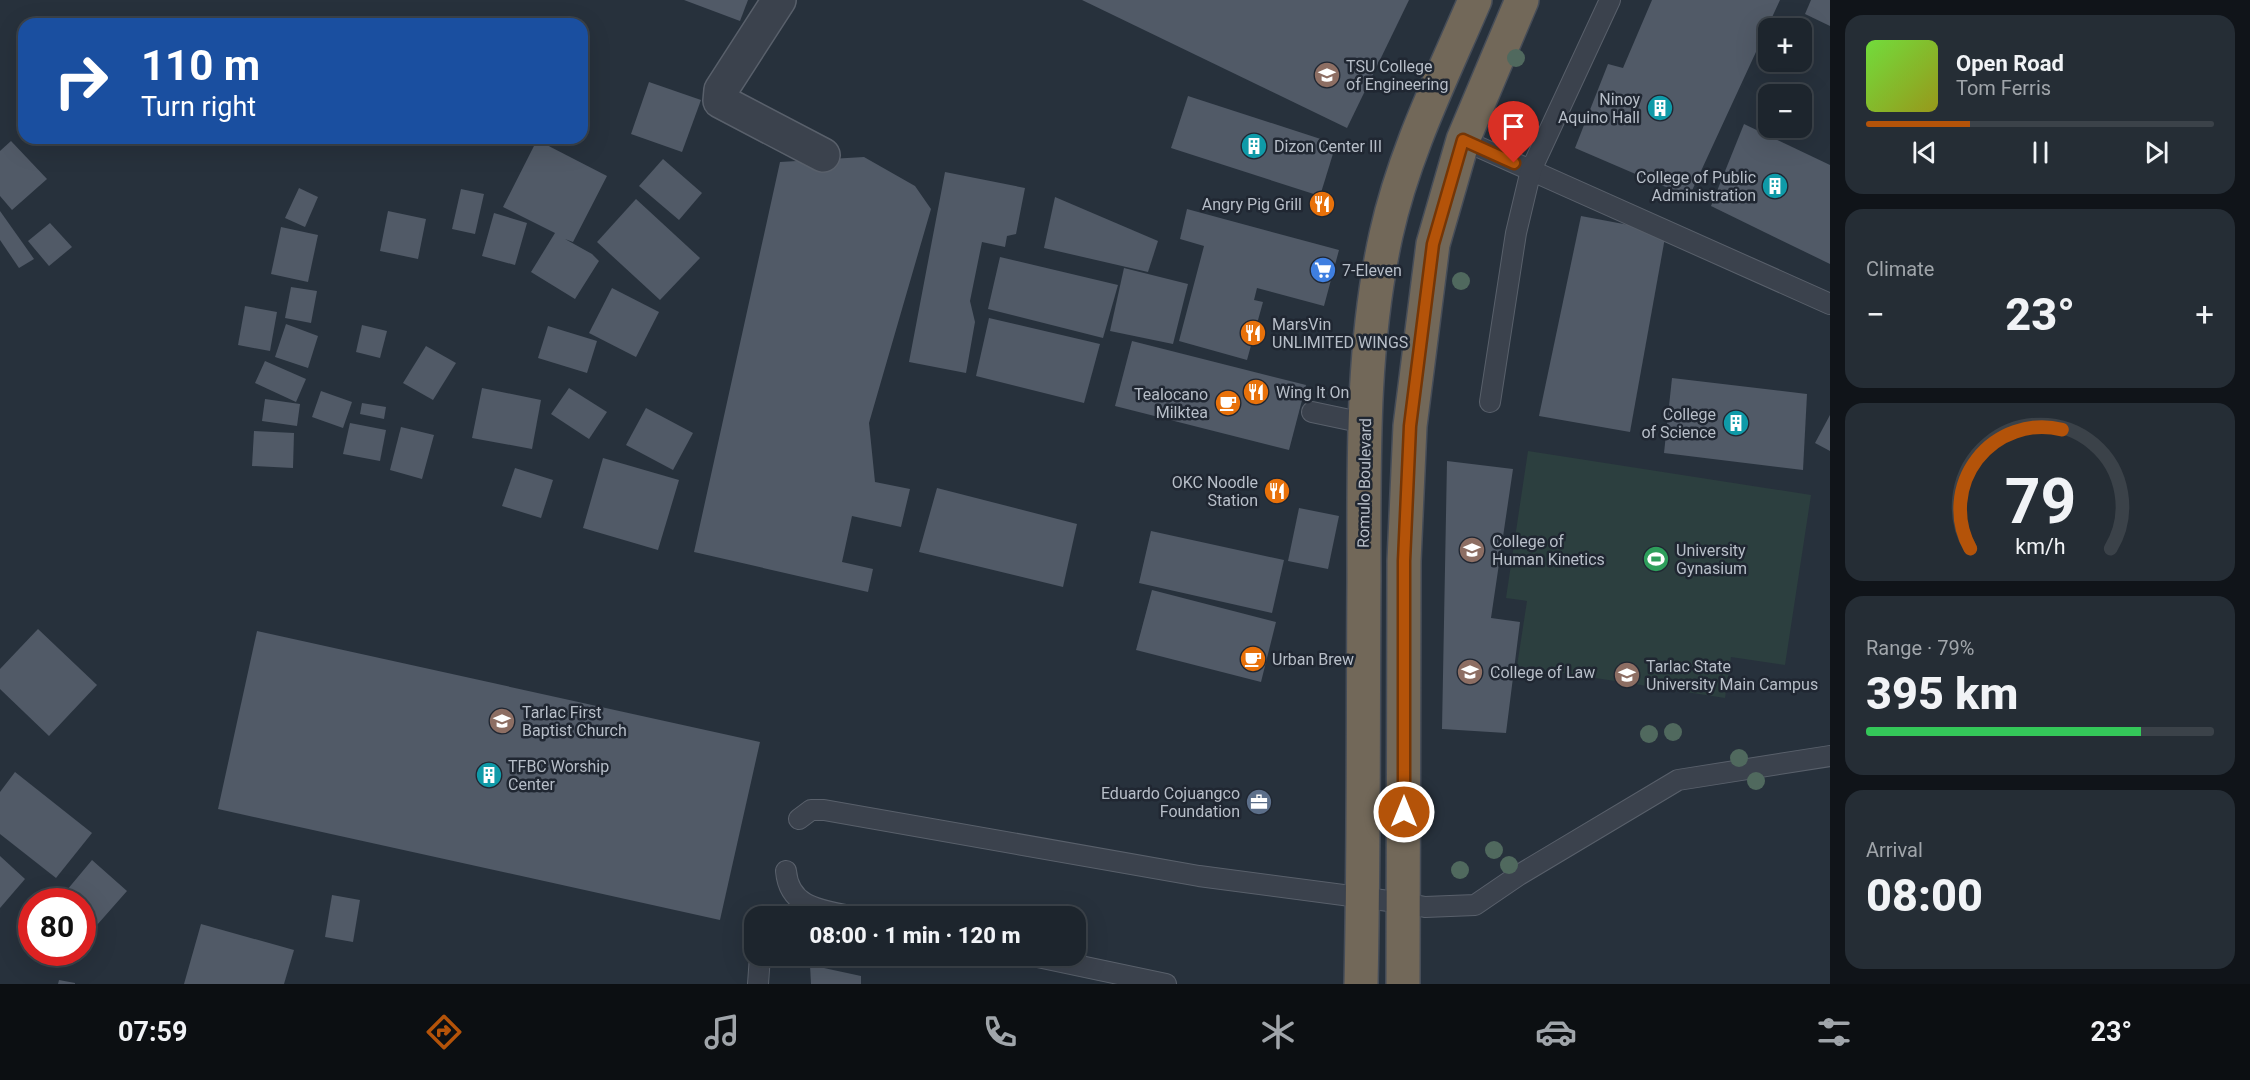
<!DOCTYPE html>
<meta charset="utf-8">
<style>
:root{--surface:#1d252d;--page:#252d35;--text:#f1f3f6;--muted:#a0a5aa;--line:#3b4249;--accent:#b45309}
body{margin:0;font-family:Roboto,sans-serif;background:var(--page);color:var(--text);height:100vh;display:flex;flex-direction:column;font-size:22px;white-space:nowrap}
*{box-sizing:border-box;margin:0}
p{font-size:20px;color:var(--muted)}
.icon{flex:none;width:33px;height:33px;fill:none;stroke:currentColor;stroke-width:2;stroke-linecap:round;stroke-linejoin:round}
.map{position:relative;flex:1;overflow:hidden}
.sheet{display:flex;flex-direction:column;gap:15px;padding:15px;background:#101419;width:420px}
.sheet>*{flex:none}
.guide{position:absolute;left:18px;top:18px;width:570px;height:126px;border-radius:18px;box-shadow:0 6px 24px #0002,0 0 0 2px var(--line);background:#1a4fa0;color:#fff;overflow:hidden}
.fabs{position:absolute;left:1758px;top:18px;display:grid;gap:12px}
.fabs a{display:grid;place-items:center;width:54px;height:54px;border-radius:12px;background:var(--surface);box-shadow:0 6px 24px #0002,0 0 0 2px var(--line);font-size:30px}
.speed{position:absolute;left:18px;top:888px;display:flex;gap:12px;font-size:30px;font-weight:700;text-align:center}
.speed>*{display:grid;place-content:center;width:78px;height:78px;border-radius:50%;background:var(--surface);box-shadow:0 6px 24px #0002,0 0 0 2px var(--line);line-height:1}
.speed .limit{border:9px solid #d22;background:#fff;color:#111}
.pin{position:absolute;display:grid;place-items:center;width:51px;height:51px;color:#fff;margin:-62px -26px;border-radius:50% 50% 50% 0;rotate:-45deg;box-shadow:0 0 6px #0007}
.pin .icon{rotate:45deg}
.me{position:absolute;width:66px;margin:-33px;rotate:0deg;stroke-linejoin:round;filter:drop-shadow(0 0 4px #0008)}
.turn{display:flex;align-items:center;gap:21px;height:126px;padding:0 24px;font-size:27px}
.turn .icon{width:78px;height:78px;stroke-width:2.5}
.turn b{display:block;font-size:42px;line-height:51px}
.big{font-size:45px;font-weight:800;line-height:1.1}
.sheet .card{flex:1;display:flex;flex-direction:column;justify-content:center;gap:9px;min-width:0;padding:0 21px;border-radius:18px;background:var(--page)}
.sheet .dial{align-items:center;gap:0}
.dial svg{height:156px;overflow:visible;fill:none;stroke:var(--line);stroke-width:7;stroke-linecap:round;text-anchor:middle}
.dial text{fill:var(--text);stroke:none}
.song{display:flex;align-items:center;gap:18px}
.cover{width:72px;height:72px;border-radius:9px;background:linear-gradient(135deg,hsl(100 70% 55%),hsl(60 70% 35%))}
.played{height:6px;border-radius:3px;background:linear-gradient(90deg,var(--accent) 30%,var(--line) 30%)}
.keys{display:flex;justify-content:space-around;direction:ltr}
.heat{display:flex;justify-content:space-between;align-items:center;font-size:33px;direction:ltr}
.charge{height:9px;border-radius:4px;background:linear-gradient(90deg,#34c759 79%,var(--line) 0)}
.trip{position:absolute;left:744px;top:906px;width:342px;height:60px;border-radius:18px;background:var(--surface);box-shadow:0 6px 24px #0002,0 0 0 2px var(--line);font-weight:800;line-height:60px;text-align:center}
.tabs{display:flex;height:96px;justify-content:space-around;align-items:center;background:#0c0f12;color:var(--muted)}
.tabs .icon{width:42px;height:42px}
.tabs .active{color:var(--accent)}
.tabs b{font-size:27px;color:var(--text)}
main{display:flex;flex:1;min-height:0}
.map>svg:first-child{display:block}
.green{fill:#2c3f3f}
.building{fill:#515a67}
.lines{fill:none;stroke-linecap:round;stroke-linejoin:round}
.lane-casing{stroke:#59606b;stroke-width:22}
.street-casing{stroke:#59606b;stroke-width:36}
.highway-casing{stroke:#464d58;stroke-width:36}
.lane{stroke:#3b424d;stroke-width:20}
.street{stroke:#3b424d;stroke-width:33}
.highway{stroke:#726859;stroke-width:33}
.tree{fill:#50695e}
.route-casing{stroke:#753606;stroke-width:15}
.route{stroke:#b45309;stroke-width:10}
.labels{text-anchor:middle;stroke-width:5;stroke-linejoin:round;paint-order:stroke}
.poi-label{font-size:16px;fill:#b7bec8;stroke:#202732;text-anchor:start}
.street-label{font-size:16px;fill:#b7bec8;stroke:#202732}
</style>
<main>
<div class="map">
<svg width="1830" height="984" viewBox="0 0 1830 984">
<rect width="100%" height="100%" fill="#27313c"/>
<!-- green -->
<polygon class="green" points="1528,451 1811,495 1785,665 1731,657 1725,698 1517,666 1527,601 1506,598"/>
<!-- building -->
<g class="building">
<polygon points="684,0 748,0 740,21"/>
<polygon points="1082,0 1409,0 1347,128"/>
<polygon points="1652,0 1780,0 1689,197 1575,148 1608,64 1623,68"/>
<polygon points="1811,0 1830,0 1830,26 1805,14"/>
<polygon points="649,82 701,100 682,152 631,134"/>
<polygon points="1188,96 1336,144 1320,196 1171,148"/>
<polygon points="1744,124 1830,165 1830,264 1711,206"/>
<polygon points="537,140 607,176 573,242 565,239 592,254 599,261 575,299 531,272 555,233 503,207"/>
<polygon points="11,141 47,179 12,210 0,196 0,151"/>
<polygon points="864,157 915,186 931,209 869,423 875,482 910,489 901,527 852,516 842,562 873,569 868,592 694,552 780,162"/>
<polygon points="663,159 702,193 679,220 639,186"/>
<polygon points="945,172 1025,188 1016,234 1007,236 1005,247 982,242 970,301 975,322 966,373 909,362"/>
<polygon points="299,188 318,197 305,227 285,218"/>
<polygon points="461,189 484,194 475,234 452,229"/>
<polygon points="1055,197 1158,241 1148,272 1044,248"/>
<polygon points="636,199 700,258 660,300 597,242"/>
<polygon points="1187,209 1339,250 1324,306 1257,288 1254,300 1263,302 1247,360 1179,341 1204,246 1180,239"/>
<polygon points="0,211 34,259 19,268 0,240"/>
<polygon points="388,211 426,219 418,259 380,251"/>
<polygon points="494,213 527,223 515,265 482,256"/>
<polygon points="1581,216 1666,232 1630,432 1539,416"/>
<polygon points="50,223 72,247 49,266 28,241"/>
<polygon points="281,227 318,235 308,282 271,274"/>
<polygon points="1000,257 1118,285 1103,338 988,309"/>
<polygon points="1124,268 1188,284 1173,344 1110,331"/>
<polygon points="291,287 317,291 311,323 285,318"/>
<polygon points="612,288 659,312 636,357 589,333"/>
<polygon points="245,306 277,312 270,351 238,345"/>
<polygon points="989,318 1100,344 1084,403 976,376"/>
<polygon points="286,324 318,336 308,368 275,357"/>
<polygon points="362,325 387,331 380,358 356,352"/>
<polygon points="548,326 597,341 587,373 538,358"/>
<polygon points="1132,341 1306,385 1289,450 1115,406"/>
<polygon points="426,346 456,363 433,400 403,383"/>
<polygon points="265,361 306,379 296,402 255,383"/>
<polygon points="1672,378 1807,394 1803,470 1664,453"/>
<polygon points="482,388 541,400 532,449 472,438"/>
<polygon points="569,388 607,412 589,439 551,414"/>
<polygon points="321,391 352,402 343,428 312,417"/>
<polygon points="265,399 300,404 297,426 262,421"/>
<polygon points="362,403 386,407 384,419 360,414"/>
<polygon points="646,408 693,433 673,470 626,445"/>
<polygon points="1830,415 1830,451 1815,443"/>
<polygon points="350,423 386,430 380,461 343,454"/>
<polygon points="401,427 434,435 422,479 390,470"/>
<polygon points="254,431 294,433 293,468 252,466"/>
<polygon points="603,458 679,480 658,550 583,528"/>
<polygon points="1447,461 1513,469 1491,618 1520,622 1506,733 1442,729"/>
<polygon points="515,468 553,480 541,518 502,506"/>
<polygon points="937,488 1077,524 1063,587 919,552"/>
<polygon points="1299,508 1339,516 1328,569 1288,561"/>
<polygon points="1151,531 1284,560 1272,613 1139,583"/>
<polygon points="1152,590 1276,622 1261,682 1136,650"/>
<polygon points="38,629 97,685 49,736 0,689 0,669"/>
<polygon points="257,631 760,742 720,920 218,809"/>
<polygon points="15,772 92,833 56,878 0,834 0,792"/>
<polygon points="0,856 25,879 0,908"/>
<polygon points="92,860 127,891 82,942 82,902 57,902"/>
<polygon points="332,895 360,900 353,942 325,937"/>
<polygon points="201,924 294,950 284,984 184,984"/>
<polygon points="810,965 861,976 861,984 811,984"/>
<polygon points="59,980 75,983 75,984 58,984"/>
</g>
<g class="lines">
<!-- lane casing -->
<g class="lane-casing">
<g id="lane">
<polyline points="1463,140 1830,304"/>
<polyline points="1490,402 1516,233 1531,170 1610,0"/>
<polyline points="1312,412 1364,423"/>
<polyline points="799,819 811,810 824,810 1199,876 1404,903 1425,907 1475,905 1519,875 1678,780 1830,756"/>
<path d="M786,871C789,907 820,910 850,916"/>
<polyline points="1033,956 1166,984"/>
<polyline points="758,984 760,956"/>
</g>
</g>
<!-- street casing -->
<g class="street-casing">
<polyline id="street" points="779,0 721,90 720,101 823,155"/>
</g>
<!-- highway casing -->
<g class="highway-casing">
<g id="highway">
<path d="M1361,984C1364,850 1363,715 1364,581C1364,466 1361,349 1386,235C1404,153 1442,77 1475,0"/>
<polyline points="1403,984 1404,561 1410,426 1433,244 1463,140 1522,0"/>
</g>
</g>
<!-- lane -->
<use href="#lane" class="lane"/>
<!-- street -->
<use href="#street" class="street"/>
<!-- highway -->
<use href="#highway" class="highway"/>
</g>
<!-- trees -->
<g class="tree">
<circle cx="1516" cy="58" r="9"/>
<circle cx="1461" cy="281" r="9"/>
<circle cx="1673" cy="732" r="9"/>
<circle cx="1649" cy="734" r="9"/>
<circle cx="1739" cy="758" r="9"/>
<circle cx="1756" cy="781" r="9"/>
<circle cx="1494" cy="850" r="9"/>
<circle cx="1509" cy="865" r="9"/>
<circle cx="1460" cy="870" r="9"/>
</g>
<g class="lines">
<!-- route casing -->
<g class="route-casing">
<polyline id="route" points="1404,812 1404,561 1410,426 1433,244 1463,140 1514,163"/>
</g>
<!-- route -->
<use href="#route" class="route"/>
</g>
<!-- icons -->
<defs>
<g id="university-disc" transform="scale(1.35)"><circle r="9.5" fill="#8d6e63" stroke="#202732"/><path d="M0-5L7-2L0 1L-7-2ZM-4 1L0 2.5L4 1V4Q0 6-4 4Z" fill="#fff"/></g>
<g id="building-disc" transform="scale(1.35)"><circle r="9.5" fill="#0f9aa8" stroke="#202732"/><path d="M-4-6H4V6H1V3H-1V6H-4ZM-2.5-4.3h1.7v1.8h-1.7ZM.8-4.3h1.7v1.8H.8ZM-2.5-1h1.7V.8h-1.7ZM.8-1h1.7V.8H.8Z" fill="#fff"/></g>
<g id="restaurant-disc" transform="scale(1.35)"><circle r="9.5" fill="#e8710a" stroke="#202732"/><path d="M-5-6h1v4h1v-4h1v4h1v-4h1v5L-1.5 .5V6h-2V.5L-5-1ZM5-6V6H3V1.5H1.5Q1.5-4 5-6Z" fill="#fff"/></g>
<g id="supermarket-disc" transform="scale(1.35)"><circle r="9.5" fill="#3f7fe0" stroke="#202732"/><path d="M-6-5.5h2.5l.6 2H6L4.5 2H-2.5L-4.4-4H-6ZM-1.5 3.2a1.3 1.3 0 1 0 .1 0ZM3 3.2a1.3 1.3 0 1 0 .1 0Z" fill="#fff"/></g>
<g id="cafe-disc" transform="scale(1.35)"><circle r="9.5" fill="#e8710a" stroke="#202732"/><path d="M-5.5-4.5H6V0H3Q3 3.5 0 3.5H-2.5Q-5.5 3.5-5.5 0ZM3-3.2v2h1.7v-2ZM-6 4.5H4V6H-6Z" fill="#fff"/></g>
<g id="stadium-disc" transform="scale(1.35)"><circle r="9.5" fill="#2e9e5b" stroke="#202732"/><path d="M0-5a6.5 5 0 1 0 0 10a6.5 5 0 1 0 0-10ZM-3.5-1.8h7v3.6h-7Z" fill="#fff"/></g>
<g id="school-disc" transform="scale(1.35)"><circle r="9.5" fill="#8d6e63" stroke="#202732"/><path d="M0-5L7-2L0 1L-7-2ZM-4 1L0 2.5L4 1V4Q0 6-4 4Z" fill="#fff"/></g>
<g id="office-disc" transform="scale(1.35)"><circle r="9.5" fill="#5c6f8a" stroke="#202732"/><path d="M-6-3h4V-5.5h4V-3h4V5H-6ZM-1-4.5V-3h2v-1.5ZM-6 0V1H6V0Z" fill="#fff"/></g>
</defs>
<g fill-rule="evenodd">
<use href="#university-disc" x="1327" y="75"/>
<use href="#building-disc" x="1660" y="108"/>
<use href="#building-disc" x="1254" y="146"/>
<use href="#building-disc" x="1775" y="186"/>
<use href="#restaurant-disc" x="1322" y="204"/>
<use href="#supermarket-disc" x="1323" y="270"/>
<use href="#restaurant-disc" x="1253" y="333"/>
<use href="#restaurant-disc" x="1256" y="392"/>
<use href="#cafe-disc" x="1228" y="403"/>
<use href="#building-disc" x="1736" y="423"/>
<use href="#restaurant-disc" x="1277" y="491"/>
<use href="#university-disc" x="1472" y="550"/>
<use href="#stadium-disc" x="1656" y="559"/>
<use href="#cafe-disc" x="1253" y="659"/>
<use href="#university-disc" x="1470" y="672"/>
<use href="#university-disc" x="1627" y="675"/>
<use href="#school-disc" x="502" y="721"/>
<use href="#building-disc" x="489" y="775"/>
<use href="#office-disc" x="1259" y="802"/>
</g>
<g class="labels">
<!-- poi labels -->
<g class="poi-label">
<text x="1346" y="72">TSU College<tspan x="1346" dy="18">of Engineering</tspan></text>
<text x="1640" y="105" text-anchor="end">Ninoy<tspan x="1640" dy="18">Aquino Hall</tspan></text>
<text x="1274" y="152">Dizon Center III</text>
<text x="1756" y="183" text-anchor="end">College of Public<tspan x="1756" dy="18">Administration</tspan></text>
<text x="1302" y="210" text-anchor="end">Angry Pig Grill</text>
<text x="1342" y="276">7-Eleven</text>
<text x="1272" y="330">MarsVin<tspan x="1272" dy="18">UNLIMITED WINGS</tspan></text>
<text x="1276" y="398">Wing It On</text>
<text x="1208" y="400" text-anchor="end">Tealocano<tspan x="1208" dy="18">Milktea</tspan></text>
<text x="1716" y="420" text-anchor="end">College<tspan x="1716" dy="18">of Science</tspan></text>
<text x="1258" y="488" text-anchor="end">OKC Noodle<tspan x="1258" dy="18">Station</tspan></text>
<text x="1492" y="547">College of<tspan x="1492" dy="18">Human Kinetics</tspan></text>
<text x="1676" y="556">University<tspan x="1676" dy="18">Gynasium</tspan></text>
<text x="1272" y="665">Urban Brew</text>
<text x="1646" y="672">Tarlac State<tspan x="1646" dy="18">University Main Campus</tspan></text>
<text x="1490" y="678">College of Law</text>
<text x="522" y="718">Tarlac First<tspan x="522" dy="18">Baptist Church</tspan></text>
<text x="508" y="772">TFBC Worship<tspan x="508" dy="18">Center</tspan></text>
<text x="1240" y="799" text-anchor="end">Eduardo Cojuangco<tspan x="1240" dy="18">Foundation</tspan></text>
</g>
<!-- street labels -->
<g class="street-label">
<text transform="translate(1364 483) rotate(-89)" y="6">Romulo Boulevard</text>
</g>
</g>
</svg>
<div class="fabs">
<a>+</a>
<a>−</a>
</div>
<div class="speed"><div class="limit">80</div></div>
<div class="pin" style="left:1514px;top:163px;background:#d93025"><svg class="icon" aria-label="arrive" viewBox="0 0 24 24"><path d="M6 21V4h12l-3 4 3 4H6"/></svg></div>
<svg class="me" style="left:1404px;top:812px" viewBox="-20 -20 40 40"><circle r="17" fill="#b45309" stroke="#fff" stroke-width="3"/><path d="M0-11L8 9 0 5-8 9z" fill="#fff"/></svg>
<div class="trip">08:00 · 1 min · 120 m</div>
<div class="guide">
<div class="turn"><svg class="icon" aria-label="right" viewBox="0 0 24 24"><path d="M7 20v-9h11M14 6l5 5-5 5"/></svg><div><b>110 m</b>Turn right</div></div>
</div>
</div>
<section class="sheet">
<div class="card">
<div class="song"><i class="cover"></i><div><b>Open Road</b><p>Tom Ferris</p></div></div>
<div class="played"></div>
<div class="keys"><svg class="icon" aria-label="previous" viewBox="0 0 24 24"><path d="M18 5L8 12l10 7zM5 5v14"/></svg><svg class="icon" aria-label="pause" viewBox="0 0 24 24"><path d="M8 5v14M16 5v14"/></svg><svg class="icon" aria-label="next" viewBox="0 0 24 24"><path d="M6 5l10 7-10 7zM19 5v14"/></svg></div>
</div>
<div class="card"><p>Climate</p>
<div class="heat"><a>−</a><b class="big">23°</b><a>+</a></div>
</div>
<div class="card dial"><svg viewBox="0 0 100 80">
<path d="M14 69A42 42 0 1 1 86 69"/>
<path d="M14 69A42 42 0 0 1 61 8" stroke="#b45309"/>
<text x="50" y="56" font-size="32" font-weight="700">79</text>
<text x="50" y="72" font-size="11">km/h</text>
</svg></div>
<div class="card"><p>Range · 79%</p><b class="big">395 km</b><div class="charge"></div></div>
<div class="card"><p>Arrival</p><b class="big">08:00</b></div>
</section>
</main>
<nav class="tabs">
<b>07:59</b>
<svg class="icon active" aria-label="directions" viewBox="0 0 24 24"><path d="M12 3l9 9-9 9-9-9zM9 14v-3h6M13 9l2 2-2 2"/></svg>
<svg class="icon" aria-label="music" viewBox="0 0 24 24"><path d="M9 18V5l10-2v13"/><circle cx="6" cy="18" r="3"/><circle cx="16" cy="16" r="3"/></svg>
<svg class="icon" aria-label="phone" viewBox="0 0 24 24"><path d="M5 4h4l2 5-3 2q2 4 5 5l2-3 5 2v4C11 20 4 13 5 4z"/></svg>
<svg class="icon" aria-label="climate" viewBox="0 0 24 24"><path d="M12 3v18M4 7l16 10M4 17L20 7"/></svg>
<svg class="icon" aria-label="car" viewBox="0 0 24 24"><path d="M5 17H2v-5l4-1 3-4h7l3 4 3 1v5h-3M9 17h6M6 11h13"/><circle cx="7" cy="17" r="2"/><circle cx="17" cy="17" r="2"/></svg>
<svg class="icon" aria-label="filters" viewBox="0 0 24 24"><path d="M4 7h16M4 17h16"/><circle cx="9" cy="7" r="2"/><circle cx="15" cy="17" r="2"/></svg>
<b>23°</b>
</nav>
